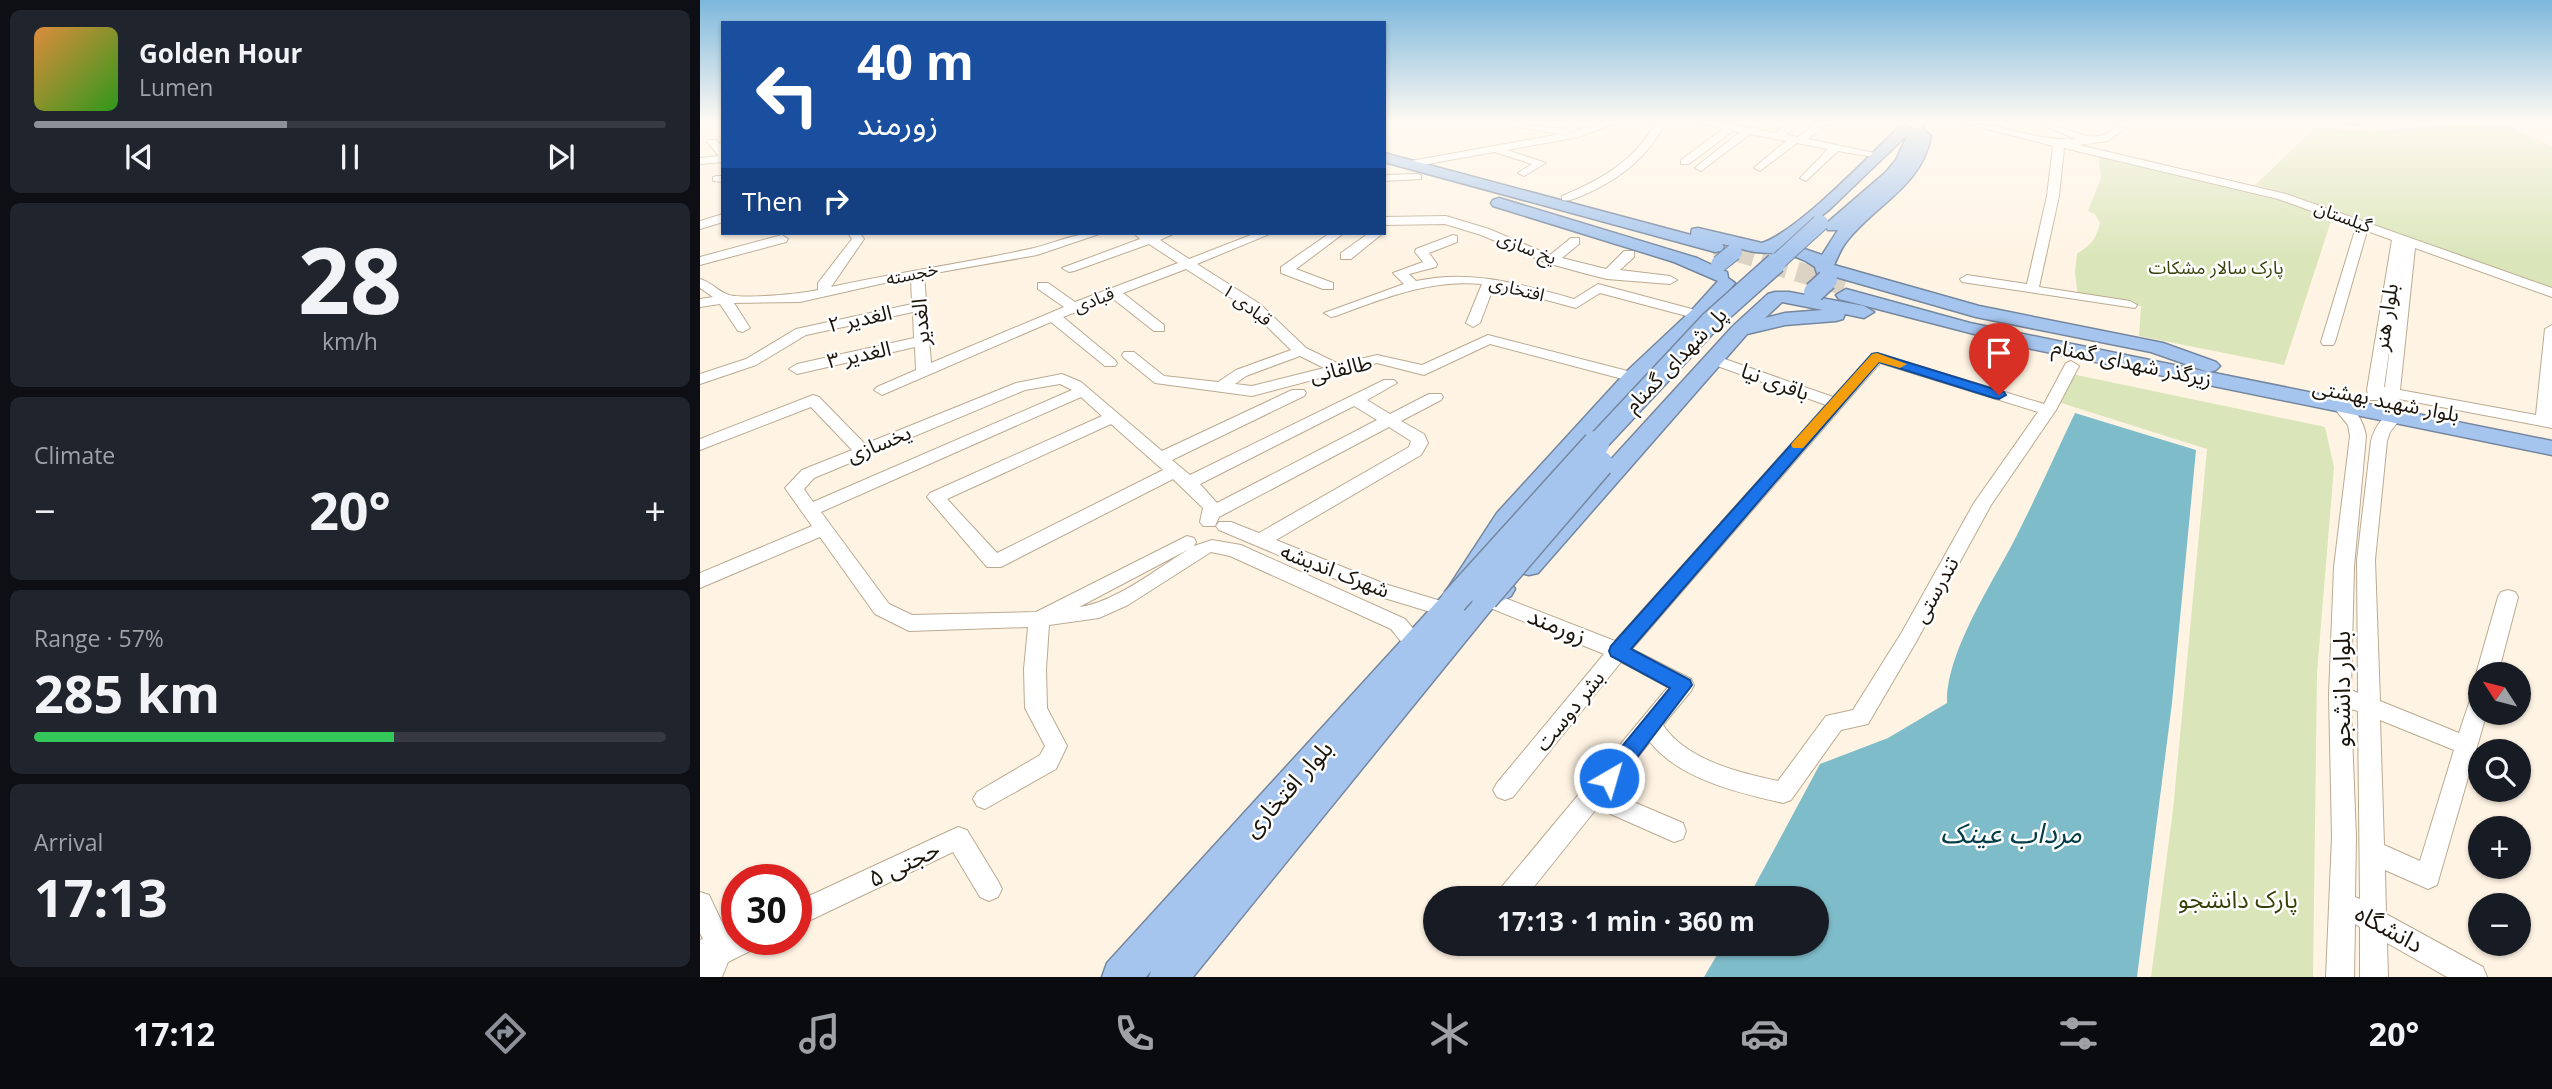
<!DOCTYPE html>
<meta charset="utf-8">
<style>
:root{--surface:#171b24;--page:#20242c;--text:#f1f3f6;--muted:#9ea1a6;--line:#363941;--accent:#8c9099}
body{margin:0;font-family:"Open Sans","Noto Sans Arabic",sans-serif;background:var(--page);color:var(--text);height:100vh;display:flex;flex-direction:column;font-size:26px;white-space:nowrap}
*{box-sizing:border-box;margin:0}
p{font-size:23px;color:var(--muted)}
.icon{flex:none;width:38px;height:38px;fill:none;stroke:currentColor;stroke-width:2;stroke-linecap:round;stroke-linejoin:round}
.map{position:relative;flex:1;overflow:hidden}
.details{display:flex;flex-direction:column;gap:10px;padding:10px;background:#0d0f14;width:700px}
.details>*{flex:none}
.guide{position:absolute;left:21px;top:21px;width:665px;height:214px;border-radius:0px;box-shadow:0 2px 5px #0004;background:#1a4fa0;color:#fff;overflow:hidden}
.needle{width:46px;rotate:306deg}
.controls{position:absolute;left:1768px;top:662px;display:grid;gap:14px}
.controls a{display:grid;place-items:center;width:63px;height:63px;border-radius:50%;background:var(--surface);box-shadow:0 2px 5px #0004;font-size:35px}
.speed{position:absolute;left:21px;top:864px;display:flex;gap:14px;font-size:35px;font-weight:700;text-align:center}
.speed>*{display:grid;place-content:center;width:91px;height:91px;border-radius:50%;background:var(--surface);box-shadow:0 2px 5px #0004;line-height:1}
.speed .limit{border:10px solid #d22;background:#fff;color:#111}
.pin{position:absolute;display:grid;place-items:center;width:60px;height:60px;color:#fff;margin:-72px -30px;border-radius:50% 50% 50% 0;rotate:-45deg;box-shadow:0 0 7px #0007}
.pin .icon{rotate:45deg}
.me{position:absolute;width:77px;margin:-38px;rotate:38deg;stroke-linejoin:round;filter:drop-shadow(0 0 5px #0008)}
.turn{display:flex;align-items:center;gap:24px;height:147px;padding:0 21px;font-size:32px}
.turn .icon{width:91px;height:91px;stroke-width:2.5}
.turn b{display:block;font-size:49px;line-height:60px}
.then{display:flex;align-items:center;height:66px;padding:0 21px;background:#0003;gap:14px;font-size:26px}
.big{font-size:52px;font-weight:700;line-height:1.1}
.details .tile{flex:1;display:flex;flex-direction:column;justify-content:center;gap:10px;min-width:0;padding:0 24px;border-radius:10px;background:var(--page)}
.details .dial{align-items:center;gap:0}
.dial b{font-size:91px;line-height:1}
.song{display:flex;align-items:center;gap:21px}
.cover{width:84px;height:84px;border-radius:10px;background:linear-gradient(135deg,hsl(30 70% 55%),hsl(110 70% 35%))}
.played{height:7px;border-radius:4px;background:linear-gradient(90deg,var(--accent) 40%,var(--line) 40%)}
.keys{display:flex;justify-content:space-around;direction:ltr}
.heat{display:flex;justify-content:space-between;align-items:center;font-size:38px;direction:ltr}
.charge{height:10px;border-radius:5px;background:linear-gradient(90deg,#34c759 57%,var(--line) 0)}
.trip{position:absolute;left:723px;top:886px;width:406px;height:70px;border-radius:35px;background:var(--surface);box-shadow:0 2px 5px #0004;font-weight:700;line-height:70px;text-align:center}
.tab-bar{display:flex;height:112px;justify-content:space-around;align-items:center;background:#090b0e;color:var(--muted)}
.tab-bar .icon{width:49px;height:49px}
.tab-bar .current{color:var(--accent)}
.tab-bar b{font-size:32px;color:var(--text)}
main{display:flex;flex:1;min-height:0}
.map>svg:first-child{display:block}
.green{fill:#dae5b9}
.water{fill:#7ebcc9}
.lines{fill:none;stroke-linecap:round;stroke-linejoin:round}
.river{fill:#7ebcc9;fill-rule:evenodd}
.highway-tunnel-far1{stroke:#ddd3c4;stroke-width:16;stroke-dasharray:16 8;stroke-linecap:butt}
.highway-tunnel{stroke:#ddd3c4;stroke-width:20;stroke-dasharray:20 10;stroke-linecap:butt}
.minor-casing{stroke:#bbaa91;stroke-width:2}
.major-casing{stroke:#75879f;stroke-width:3}
.highway-casing{stroke:#75879f;stroke-width:3}
.minor{fill:#fff;fill-rule:evenodd}
.major{fill:#c9dcf5;fill-rule:evenodd}
.highway{fill:#a5c5ee;fill-rule:evenodd}
.highway-bridge-far2-casing{stroke:#75879f;stroke-width:18;stroke-linecap:butt}
.highway-bridge-far1-casing{stroke:#75879f;stroke-width:23;stroke-linecap:butt}
.highway-bridge-casing{stroke:#75879f;stroke-width:29;stroke-linecap:butt}
.highway-bridge-far2{stroke:#a5c5ee;stroke-width:16}
.highway-bridge-far1{stroke:#a5c5ee;stroke-width:20}
.highway-bridge{stroke:#a5c5ee;stroke-width:26}
.route{fill:#1a73e8;stroke:#114b97;stroke-width:2}
.slow{fill:#f59e0b}
.labels{text-anchor:middle;stroke-width:5;stroke-linejoin:round;paint-order:stroke}
.far-street-label{font-size:18px;fill:#1b150c;stroke:#fff}
.far-park-label{font-size:18px;fill:#374008;stroke:#fff}
.street-label{font-size:21px;fill:#1b150c;stroke:#fff}
.near-street-label{font-size:24px;fill:#1b150c;stroke:#fff}
.near-park-label{font-size:24px;fill:#374008;stroke:#fff}
.near-water-label{font-size:28px;font-style:italic;fill:#013d47;stroke:#fff}
</style>
<main>
<section class="details">
<div class="tile">
<div class="song"><i class="cover"></i><div><b>Golden Hour</b><p>Lumen</p></div></div>
<div class="played"></div>
<div class="keys"><svg class="icon" aria-label="previous" viewBox="0 0 24 24"><path d="M18 5L8 12l10 7zM5 5v14"/></svg><svg class="icon" aria-label="pause" viewBox="0 0 24 24"><path d="M8 5v14M16 5v14"/></svg><svg class="icon" aria-label="next" viewBox="0 0 24 24"><path d="M6 5l10 7-10 7zM19 5v14"/></svg></div>
</div>
<div class="tile dial"><b>28</b><p>km/h</p></div>
<div class="tile"><p>Climate</p>
<div class="heat"><a>−</a><b class="big">20°</b><a>+</a></div>
</div>
<div class="tile"><p>Range · 57%</p><b class="big">285 km</b><div class="charge"></div></div>
<div class="tile"><p>Arrival</p><b class="big">17:13</b></div>
</section>
<div class="map">
<svg width="1852" height="977" viewBox="0 0 1852 977">
<rect width="100%" height="100%" fill="#fff4e4"/>
<!-- green -->
<g class="green">
<polygon points="1799,122 1852,146 1852,288 1585,193 1555,185 1615,128 1673,131"/>
<path d="M1398,156L1584,200L1632,218L1584,365L1439,336L1441,306L1378,297L1375,272L1377,254C1391,244 1396,240 1400,223L1395,214L1388,211L1401,178Z"/>
<polygon points="1372,374 1625,427 1634,467 1617,673 1613,977 1451,977 1473,810 1507,449 1358,402"/>
</g>
<!-- water -->
<path class="water" d="M1375,413L1496,450L1472,703L1437,977H1004L1024,943H1116V898H1048L1120,764L1188,738L1247,703C1246,651 1294,581 1317,535C1337,495 1356,453 1375,413Z"/>
<g class="lines">
<!-- river -->
<polygon class="river" points="1644,122 1664,122 1656,127 1646,125"/>
<!-- highway-tunnel-far1 -->
<polyline class="highway-tunnel-far1" points="1015,247 1074,265"/>
<!-- highway-tunnel -->
<polyline class="highway-tunnel" points="1068,263 1153,288"/>
<!-- minor casing -->
<g class="minor-casing">
<g id="minor">
<polygon points="809,122 865,129 870,132 905,122 921,122 878,137 807,150 846,163 824,176 818,173 832,164 794,152 711,167 706,164 711,161 860,134 813,126"/>
<path d="M956,122H966C948,156 923,177 888,193C880,196 871,202 862,200V196C902,179 935,161 956,122Z"/>
<polygon points="996,122 1032,124 1075,133 1090,122 1102,122 1086,135 1098,137 1117,122 1129,122 1108,139 1184,155 1179,158 1138,151 1106,181 1100,178 1128,149 1097,143 1060,171 1054,168 1056,166 1086,141 1050,134 1001,171 995,168 997,166 1040,132 1033,131 989,164 981,164 981,160 1023,129"/>
<path d="M1260,122C1299,122 1336,142 1375,139L1337,122C1368,122 1392,153 1419,124L1417,122H1429V126L1407,141L1379,145L1586,194L1852,288V297L1715,248L1700,390L1836,415L1845,329L1852,325V428L1699,399L1697,404H1685L1683,396L1681,400H1669L1667,390L1692,240L1667,231L1635,342L1633,345H1623L1621,342L1656,227L1578,199L1364,148L1359,196L1339,287L1430,301L1437,305L1435,308L1262,282L1260,279L1267,275L1327,284L1347,196L1353,146ZM1693,323L1685,387H1684Z"/>
<polygon points="8,140 16,140 23,147 23,162 0,164 0,158 19,156 7,142"/>
<polygon points="717,174 721,175 721,179 684,181 684,175"/>
<polygon points="17,176 23,176 23,182 13,181 13,177"/>
<polygon points="23,214 23,222 0,229 0,221"/>
<polygon points="746,216 789,229 850,255 871,238 879,238 879,244 862,258 906,269 924,251 934,251 934,257 920,270 970,276 977,280 970,284 907,279 887,274 847,263 781,235 745,224 684,225 684,217"/>
<path d="M148,233H160L164,239L131,287C199,272 267,263 334,248C357,242 378,232 402,233L337,255L224,275L231,363L364,307L338,289V283H348L375,302L478,263L449,244L374,271L369,272L362,268L440,239L434,233L452,235L475,233L460,240L489,259L556,233H572L497,264L560,304L606,348L639,364L677,355L722,365L788,335L939,374L942,377L934,382L790,344L724,375L677,363L552,396L455,383L424,358L422,355L424,352H434L464,376L518,382L536,370L591,350L550,310L486,269L423,293L464,325V331H454L412,298L363,317L415,360L417,363L415,366H405L351,322L182,395L174,390L177,387L216,370L215,347L97,374L89,369L97,364L214,338L213,312L106,335L56,365L0,384V374L46,359L96,329L212,304L211,277L100,302L34,303L50,328L43,332L38,331L20,304L0,307V299L13,297L0,288V279C11,282 19,292 29,295C44,299 101,294 118,290V283L152,239ZM600,356L624,368L552,386L535,384L546,376Z"/>
<polygon points="630,233 644,233 596,269 633,283 633,289 623,289 581,273 581,267"/>
<polygon points="669,233 683,233 651,259 641,259 641,253"/>
<polygon points="82,235 88,239 86,242 0,265 0,257"/>
<path d="M753,235L757,236V242L729,253L737,264L736,267L709,274L716,281C772,269 820,284 874,299L898,284L1003,312L1005,315L998,319L900,293L876,308L794,286L780,323L773,327L766,323L782,284C730,279 684,298 636,316L631,317L624,313L704,284L693,273L723,262L715,252L716,249Z"/>
<path d="M1177,353L1344,404L1366,363L1371,361L1379,366L1356,410L1291,505L1216,642L1168,724L1141,730L1091,800L1083,803C1039,793 979,779 950,742L910,792L983,823L986,831L983,839L974,842L897,808L825,898H796L800,889L968,687L921,662L813,797L805,800L797,797L793,790L797,783L904,654L778,603L775,598L778,593H792L915,641L1126,405L1009,363L1007,360L1009,357H1019L1133,397L1172,354ZM1180,363L1338,412L1274,503L1202,632L1153,710L1126,716L1078,781C1040,773 986,760 963,725L991,691L994,685L991,679L932,649Z"/>
<path d="M362,374L381,382L462,451L592,390H604L606,393L604,396L472,460L490,475L684,380H694L697,383L667,400L690,414L729,394H741L743,397L741,400L701,421L724,434L728,443L721,455L576,540L685,584L754,605L757,610L754,615L747,617L671,594L519,530L516,526L519,522H531L559,533L709,447L711,441L689,427L519,517L515,526H503L500,522L503,508L473,479L301,567H287L227,497L230,493L402,416L381,397L121,512L189,604L212,615L336,612L487,536L494,538L496,542L494,546L512,540L541,545L705,619L726,644L723,650C708,654 700,640 691,629L530,556L511,552L428,605L399,618L349,625L346,669L347,708L367,746L356,769L285,809L277,806L273,799L277,792L340,755L345,746L325,708L324,669L328,627L209,631L175,614L120,537L0,588V573L112,526L85,488L102,470L152,450L111,407L0,450V439L113,395L119,397L165,444L316,383ZM360,384L372,390L113,502L104,489L114,478L325,390ZM654,406L677,420L517,503L500,484ZM411,424L463,470L297,553L247,499ZM489,549C458,568 414,603 379,607Z"/>
<path d="M1642,403C1656,407 1664,423 1666,436L1654,567L1651,690L1658,693L1657,560L1671,441C1674,430 1681,416 1693,413L1701,418L1690,432L1687,441L1675,560L1680,701L1759,733L1772,694L1780,691V712H1787L1737,885L1728,889L1685,870L1686,914L1783,967L1787,977H1747L1687,943L1688,977H1660V927L1655,924L1654,977H1626L1632,837L1629,695L1634,567L1650,436L1648,425L1634,408ZM1651,709L1658,711L1660,899L1655,897L1656,837ZM1680,720L1754,750L1720,861L1684,845Z"/>
<polygon points="1808,590 1815,592 1818,597 1798,674 1780,674 1780,680 1776,674 1798,597 1801,592"/>
<polygon points="258,827 267,830 298,881 302,889 298,897 289,901 280,897 253,852 96,927 96,902"/>
<polygon points="0,892 9,895 28,935 37,930 37,940 58,940 54,949 28,962 22,977 0,977 0,940 3,939 0,933"/>
</g>
</g>
<!-- major casing -->
<g class="major-casing">
<polygon id="major" points="1213,122 1225,122 1221,133 1213,133"/>
</g>
<!-- highway casing -->
<g class="highway-casing">
<g id="highway">
<path d="M1205,125L1211,128L1222,127L1231,136C1222,186 1176,204 1147,241C1141,248 1138,257 1134,265L1279,306L1463,343L1516,362L1520,366L1516,370L1509,372L1852,441V455L1332,349L1139,299L1136,295L1146,289L1270,323L1508,372L1451,352L1276,317L1136,277L1134,283H1120L1115,267C1095,252 1077,254 1055,252C1044,250 1033,246 1022,244L1024,247L1021,251L1015,252L684,162V153L991,235L992,229L998,228L1062,243C1098,231 1170,155 1200,126ZM1208,134L1196,160L1185,173L1128,222L1125,226L1128,230H1138L1122,255L1087,243L1130,209Z"/>
<polygon points="799,198 997,258 1027,272 1028,278 1035,283 1005,319 942,382 815,525 772,595 801,579 811,582 815,589 811,596 795,605 493,977 449,977 451,971 446,977 402,977 407,963 744,594 797,513 926,372 991,311 1018,281 974,262 793,206 791,203 793,200"/>
<path d="M1075,292H1089L1164,306L1174,312L1164,318L1145,314L1143,319L1136,321L1085,325L1047,334L838,573L829,575L820,573L816,566L820,559L1033,326L1068,294ZM1082,302L1123,310L1085,313L1065,318Z"/>
</g>
</g>
<!-- minor -->
<use href="#minor" class="minor"/>
<!-- major -->
<use href="#major" class="major"/>
<!-- highway -->
<use href="#highway" class="highway"/>
<!-- highway-bridge-far2 casing -->
<g class="highway-bridge-far2-casing">
<g id="highway-bridge-far2">
<polyline points="1019,264 1034,252"/>
<polyline points="1074,265 1120,223"/>
</g>
</g>
<!-- highway-bridge-far1 casing -->
<g class="highway-bridge-far1-casing">
<g id="highway-bridge-far1">
<polyline points="1114,292 1127,280"/>
<polyline points="894,446 1010,322 1076,263"/>
</g>
</g>
<!-- highway-bridge casing -->
<g class="highway-bridge-casing">
<g id="highway-bridge">
<polyline points="785,598 900,464"/>
<polyline points="754,601 896,444"/>
</g>
</g>
<!-- highway-bridge-far2 -->
<use href="#highway-bridge-far2" class="highway-bridge-far2"/>
<!-- highway-bridge-far1 -->
<use href="#highway-bridge-far1" class="highway-bridge-far1"/>
<!-- highway-bridge -->
<use href="#highway-bridge" class="highway-bridge"/>
</g>
<!-- sky -->
<linearGradient id="sky" x2="0" y2="1"><stop stop-color="#7db7dc"/><stop offset="0.47" stop-color="#fffaf3"/><stop offset="1" stop-color="#fffaf3" stop-opacity="0"/></linearGradient>
<rect width="1852" height="259" fill="url(#sky)"/>
<!-- route -->
<polygon class="route" points="1177,353 1304,392 1306,395 1299,399 1294,398 1179,362 931,649 990,680 992,685 916,785 909,787 901,785 898,778 901,772 970,688 911,656 909,651 911,646 1172,354"/>
<!-- slow -->
<polygon class="slow" points="1177,353 1207,364 1200,368 1179,362 1103,448 1093,448 1091,445 1093,442 1172,354"/>
<g class="labels">
<!-- far-street labels -->
<g class="far-street-label">
<text transform="translate(1643 217) rotate(20)" y="6">گیلستان</text>
<text transform="translate(827 248) rotate(21)" y="6">یخ سازی</text>
<text transform="translate(212 274) rotate(-12)" y="6">خجسته</text>
<text transform="translate(817 289) rotate(14)" y="6">افتخاری</text>
<text transform="translate(394 300) rotate(-21)" y="6">قبادی</text>
<text transform="translate(547 305) rotate(37)" y="6">قبادی ۱</text>
</g>
<!-- far-park labels -->
<g class="far-park-label">
<text x="1516" y="274">پارک سالار مشکات</text>
</g>
<!-- street labels -->
<g class="street-label">
<text transform="translate(1686 317) rotate(-81)" y="7">بلوار هنر</text>
<text transform="translate(160 319) rotate(-12)" y="7">الغدیر ۲</text>
<text transform="translate(221 322) rotate(-94)" y="7">الغدیر</text>
<text transform="translate(159 355) rotate(-12)" y="7">الغدیر ۳</text>
<text transform="translate(976 360) rotate(-46)" y="7">پل شهدای گمنام</text>
<text transform="translate(1432 363) rotate(12)" y="7">زیرگذر شهدای گمنام</text>
<text transform="translate(641 369) rotate(-13)" y="7">طالقانی</text>
<text transform="translate(1075 382) rotate(20)" y="7">باقری نیا</text>
<text transform="translate(1686 401) rotate(11)" y="7">بلوار شهید بهشتی</text>
<text transform="translate(179 444) rotate(-22)" y="7">یخسازی</text>
<text transform="translate(635 571) rotate(21)" y="7">شهرک اندیشه</text>
<text transform="translate(1236 590) rotate(-61)" y="7">تندرستی</text>
<text transform="translate(870 711) rotate(-51)" y="7">بشر دوست</text>
</g>
<!-- near-street labels -->
<g class="near-street-label">
<text transform="translate(857 626) rotate(22)" y="8">زورمند</text>
<text transform="translate(1642 689) rotate(-90)" y="8">بلوار دانشجو</text>
<text transform="translate(588 789) rotate(-48)" y="8">بلوار افتخاری</text>
<text transform="translate(204 864) rotate(-26)" y="8">حجتی ۵</text>
<text transform="translate(1689 929) rotate(29)" y="8">دانشگاه</text>
</g>
<!-- near-park labels -->
<g class="near-park-label">
<text x="1538" y="908">پارک دانشجو</text>
</g>
<!-- near-water labels -->
<g class="near-water-label">
<text x="1311" y="843">مرداب عینک</text>
</g>
</g>
</svg>
<div class="controls">
<a><svg class="needle" viewBox="-14 -14 28 28"><path d="M0-13l5 13h-10z" fill="#e53935"/><path d="M0 13l5-13h-10z" fill="#9ea1a6"/></svg></a>
<a><svg class="icon" aria-label="search" viewBox="0 0 24 24"><circle cx="10" cy="10" r="6"/><path d="M15 15l6 6"/></svg></a>
<a>+</a>
<a>−</a>
</div>
<div class="speed"><div class="limit">30</div></div>
<div class="pin" style="left:1299px;top:395px;background:#d93025"><svg class="icon" aria-label="arrive" viewBox="0 0 24 24"><path d="M6 21V4h12l-3 4 3 4H6"/></svg></div>
<svg class="me" style="left:909px;top:778px" viewBox="-20 -20 40 40"><circle r="17" fill="#1a73e8" stroke="#fff" stroke-width="3"/><path d="M0-11L8 9 0 5-8 9z" fill="#fff"/></svg>
<div class="trip">17:13 · 1 min · 360 m</div>
<div class="guide">
<div class="turn"><svg class="icon" aria-label="left" viewBox="0 0 24 24"><path d="M17 20v-9H6M10 6l-5 5 5 5"/></svg><div><b>40 m</b>زورمند</div></div>
<div class="then">Then<svg class="icon" aria-label="right" viewBox="0 0 24 24"><path d="M7 20v-9h11M14 6l5 5-5 5"/></svg></div>
</div>
</div>
</main>
<nav class="tab-bar">
<b>17:12</b>
<svg class="icon current" aria-label="directions" viewBox="0 0 24 24"><path d="M12 3l9 9-9 9-9-9zM9 14v-3h6M13 9l2 2-2 2"/></svg>
<svg class="icon" aria-label="music" viewBox="0 0 24 24"><path d="M9 18V5l10-2v13"/><circle cx="6" cy="18" r="3"/><circle cx="16" cy="16" r="3"/></svg>
<svg class="icon" aria-label="phone" viewBox="0 0 24 24"><path d="M5 4h4l2 5-3 2q2 4 5 5l2-3 5 2v4C11 20 4 13 5 4z"/></svg>
<svg class="icon" aria-label="climate" viewBox="0 0 24 24"><path d="M12 3v18M4 7l16 10M4 17L20 7"/></svg>
<svg class="icon" aria-label="car" viewBox="0 0 24 24"><path d="M5 17H2v-5l4-1 3-4h7l3 4 3 1v5h-3M9 17h6M6 11h13"/><circle cx="7" cy="17" r="2"/><circle cx="17" cy="17" r="2"/></svg>
<svg class="icon" aria-label="filters" viewBox="0 0 24 24"><path d="M4 7h16M4 17h16"/><circle cx="9" cy="7" r="2"/><circle cx="15" cy="17" r="2"/></svg>
<b>20°</b>
</nav>
